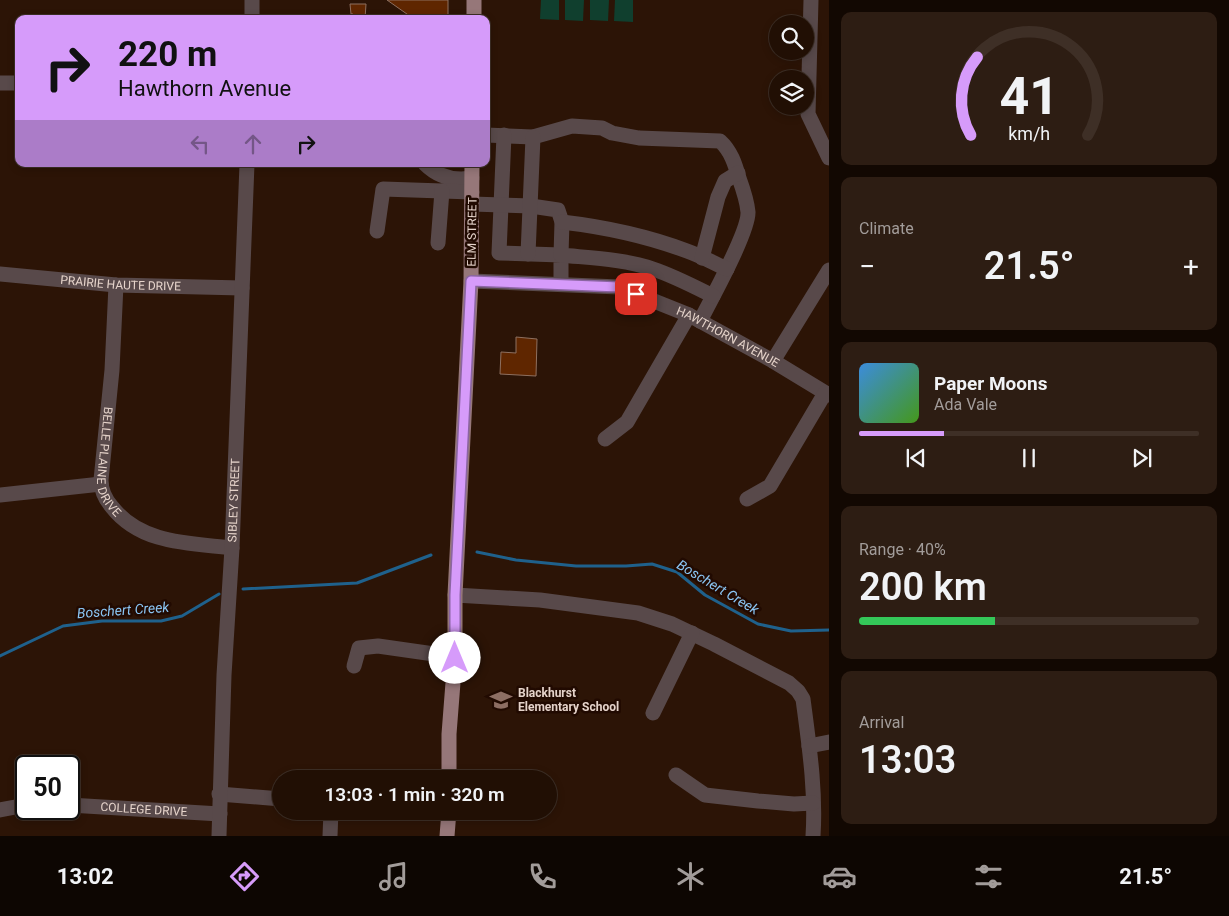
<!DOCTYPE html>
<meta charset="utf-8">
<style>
:root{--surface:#210f04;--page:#2d1d13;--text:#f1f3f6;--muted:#a29c9a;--line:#3e2f26;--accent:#d69bfa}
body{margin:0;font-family:Roboto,sans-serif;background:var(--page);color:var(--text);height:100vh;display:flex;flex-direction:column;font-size:19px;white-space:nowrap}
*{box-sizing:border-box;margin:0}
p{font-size:16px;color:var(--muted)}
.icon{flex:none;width:28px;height:28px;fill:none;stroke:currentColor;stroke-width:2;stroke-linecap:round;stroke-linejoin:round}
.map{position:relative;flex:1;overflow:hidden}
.sheet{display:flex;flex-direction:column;gap:12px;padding:12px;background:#120802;width:400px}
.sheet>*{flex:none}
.hud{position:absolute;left:15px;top:15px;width:475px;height:152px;border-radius:10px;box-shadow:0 2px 8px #0003,0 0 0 1px var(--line);background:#d69bfa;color:#111;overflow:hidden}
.tools{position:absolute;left:769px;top:15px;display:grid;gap:10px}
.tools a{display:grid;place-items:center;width:45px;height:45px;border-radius:50%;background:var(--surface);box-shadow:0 2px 8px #0003,0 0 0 1px var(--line);font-size:25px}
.speed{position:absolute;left:15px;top:755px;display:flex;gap:10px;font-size:25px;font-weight:700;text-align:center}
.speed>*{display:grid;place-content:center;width:65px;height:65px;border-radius:50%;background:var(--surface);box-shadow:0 2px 8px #0003,0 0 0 1px var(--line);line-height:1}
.speed .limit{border:2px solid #111;border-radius:8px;background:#fff;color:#111}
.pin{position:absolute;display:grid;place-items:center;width:42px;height:42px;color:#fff;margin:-21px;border-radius:10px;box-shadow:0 2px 8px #0006}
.me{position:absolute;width:55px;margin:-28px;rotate:0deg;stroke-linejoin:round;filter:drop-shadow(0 0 4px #0008)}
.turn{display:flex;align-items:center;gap:18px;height:105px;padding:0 20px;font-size:22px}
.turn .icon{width:65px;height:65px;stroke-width:2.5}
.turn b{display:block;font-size:35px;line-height:42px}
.lanes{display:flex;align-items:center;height:48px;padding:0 20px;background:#0003;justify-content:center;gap:25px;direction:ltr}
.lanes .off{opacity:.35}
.big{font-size:38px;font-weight:600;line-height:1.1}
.sheet .widget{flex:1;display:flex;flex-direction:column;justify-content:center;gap:8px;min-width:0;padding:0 18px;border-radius:10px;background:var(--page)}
.sheet .dial{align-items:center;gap:0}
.dial svg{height:130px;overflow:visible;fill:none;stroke:var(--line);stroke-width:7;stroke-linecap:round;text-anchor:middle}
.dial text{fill:var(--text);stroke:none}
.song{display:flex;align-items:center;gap:15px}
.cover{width:60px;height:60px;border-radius:8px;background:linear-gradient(135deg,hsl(210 70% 55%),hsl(100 70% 35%))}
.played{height:5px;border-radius:2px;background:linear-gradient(90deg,var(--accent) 25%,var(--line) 25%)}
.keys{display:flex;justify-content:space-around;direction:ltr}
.heat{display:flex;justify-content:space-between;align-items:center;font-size:28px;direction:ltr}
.charge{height:8px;border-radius:4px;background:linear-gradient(90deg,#34c759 40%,var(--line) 0)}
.trip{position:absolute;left:272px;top:770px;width:285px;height:50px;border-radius:25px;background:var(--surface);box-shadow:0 2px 8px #0003,0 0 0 1px var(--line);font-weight:600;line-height:50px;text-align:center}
.tabs{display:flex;height:80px;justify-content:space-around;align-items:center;background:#0d0602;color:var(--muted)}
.tabs .icon{width:35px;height:35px}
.tabs .selected{color:var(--accent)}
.tabs b{font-size:22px;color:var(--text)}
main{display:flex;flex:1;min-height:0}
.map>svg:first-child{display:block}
.green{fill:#103f2e}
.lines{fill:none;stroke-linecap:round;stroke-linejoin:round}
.stream{stroke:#1f618c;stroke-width:3}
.building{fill:#5f2600;stroke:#8e7060}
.minor{stroke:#58494a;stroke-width:15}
.major{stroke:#967779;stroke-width:15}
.route-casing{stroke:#8b65a2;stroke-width:12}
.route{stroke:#d69bfa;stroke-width:9}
.labels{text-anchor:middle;stroke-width:5;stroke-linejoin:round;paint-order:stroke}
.street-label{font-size:12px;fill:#e5d3ca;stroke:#210a01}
.poi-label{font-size:12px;font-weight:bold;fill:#e5d3ca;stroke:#210a01;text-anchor:start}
.water-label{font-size:14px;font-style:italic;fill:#8bc6f4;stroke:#210a01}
</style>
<main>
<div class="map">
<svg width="829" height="836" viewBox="0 0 829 836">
<rect width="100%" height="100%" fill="#2c1406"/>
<!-- green -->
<g class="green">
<polygon points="541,0 559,0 559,20 540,19"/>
<polygon points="565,0 584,0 583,21 565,20"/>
<polygon points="590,0 609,0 608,21 590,20"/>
<polygon points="615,0 633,0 633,22 614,21"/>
</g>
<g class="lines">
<!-- stream -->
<g class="stream">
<polyline points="477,552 516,560 576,566 626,566 652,564 677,572 705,595 758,624 791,631 829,630"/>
<polyline points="243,589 357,583 431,555"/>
<polyline points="0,656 63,626 102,621 161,621 182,616 219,594"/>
</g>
</g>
<!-- building -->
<g class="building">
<polygon points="387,0 448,0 448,19 414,19"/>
<polygon points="350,4 366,4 365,19 353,19 353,14 351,14"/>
<polygon points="516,337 537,339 536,376 500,374 501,352 516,353"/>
</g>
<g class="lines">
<!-- minor -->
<g class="minor">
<polyline points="811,0 808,114 829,158"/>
<polyline points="252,19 252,0"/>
<polyline points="0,83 19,83"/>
<path d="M486,135L533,137L572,126L602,128L612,133L639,138L720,141C731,151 735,164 739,178C743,189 747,201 748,212C749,231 711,300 700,321"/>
<polyline points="504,135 499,253 561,255 561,284"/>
<path d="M425,164C438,177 454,181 472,178"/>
<path d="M472,204L531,206L558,210L562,222L561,255C591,258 624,259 653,269C674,276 693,286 713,296"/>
<path d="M562,222C605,227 647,236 687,251C701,256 714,263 727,269"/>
<polyline points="377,231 383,189 472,192"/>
<polyline points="438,243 442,191"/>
<polyline points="528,254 533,137"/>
<polyline points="702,258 718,197 725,181 738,173"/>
<path id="s1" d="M0,274L116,285L242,288"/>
<path id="s2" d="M471,281L619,287L689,315L773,361L829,395"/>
<path id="s3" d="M116,285L112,370L101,480C101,491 105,499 112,507C141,544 189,543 232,548"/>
<polyline points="773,361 829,270"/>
<polyline points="605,439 627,422 689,315"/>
<polyline points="0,495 101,484"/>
<polyline points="747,499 770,486 825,393"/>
<path d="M455,595L540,600L638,613L672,624L714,644L789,683L798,691L803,699C809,745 816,790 813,836"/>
<polyline points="354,666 359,648 378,646 455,657"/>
<polyline points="653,713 692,633"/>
<polyline points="809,746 829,742"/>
<polyline points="676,775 705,795 758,801 794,804 813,803"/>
<polyline points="219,794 281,799"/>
<path id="s4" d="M69,805L220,814"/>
<polyline points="0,810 26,805"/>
<path id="s5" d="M219,836L224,675L232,548L247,164"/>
<polyline points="330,836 331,811"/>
</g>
<!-- major -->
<g class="major">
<polyline points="474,19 474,0"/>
<polyline points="449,779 449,734 455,657 455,595 471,281 472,164"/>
<polyline points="447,836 449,811"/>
</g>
</g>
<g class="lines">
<!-- route casing -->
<g class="route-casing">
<polyline id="route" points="455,658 455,595 471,281 619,287 636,294"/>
</g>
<!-- route -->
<use href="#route" class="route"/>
</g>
<!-- icons -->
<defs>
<g id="school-bare" transform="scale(1.725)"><path d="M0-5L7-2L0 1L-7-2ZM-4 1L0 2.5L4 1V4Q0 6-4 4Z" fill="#8d6e63" stroke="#210a01" stroke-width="2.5" paint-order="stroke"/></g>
</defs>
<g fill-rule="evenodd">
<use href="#school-bare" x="501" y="700"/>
</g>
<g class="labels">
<!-- street labels -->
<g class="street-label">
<text transform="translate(472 232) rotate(-89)" y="4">ELM STREET</text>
<text dy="4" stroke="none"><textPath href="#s1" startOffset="121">PRAIRIE HAUTE DRIVE</textPath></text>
<text dy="4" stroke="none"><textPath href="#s2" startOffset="268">HAWTHORN AVENUE</textPath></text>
<text dy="4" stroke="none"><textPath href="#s3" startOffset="179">BELLE PLAINE DRIVE</textPath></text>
<text dy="4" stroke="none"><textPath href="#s5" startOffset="336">SIBLEY STREET</textPath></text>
<text dy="4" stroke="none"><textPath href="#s4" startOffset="75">COLLEGE DRIVE</textPath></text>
</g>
<!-- poi labels -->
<g class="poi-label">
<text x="518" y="697">Blackhurst<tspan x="518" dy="14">Elementary School</tspan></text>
</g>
<!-- water labels -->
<g class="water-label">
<text transform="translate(718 587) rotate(31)" y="5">Boschert Creek</text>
<text transform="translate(123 610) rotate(-4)" y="5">Boschert Creek</text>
</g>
</g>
</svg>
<div class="tools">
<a><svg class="icon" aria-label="search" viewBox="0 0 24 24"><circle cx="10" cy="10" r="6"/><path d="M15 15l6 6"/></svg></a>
<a><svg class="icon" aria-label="layers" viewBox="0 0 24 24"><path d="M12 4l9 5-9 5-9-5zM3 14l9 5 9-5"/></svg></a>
</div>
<div class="speed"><div class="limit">50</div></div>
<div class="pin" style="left:636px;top:294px;background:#d93025"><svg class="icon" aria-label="arrive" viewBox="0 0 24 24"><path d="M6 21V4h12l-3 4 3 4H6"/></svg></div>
<svg class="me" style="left:455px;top:658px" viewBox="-20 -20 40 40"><circle r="19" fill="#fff"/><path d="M0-13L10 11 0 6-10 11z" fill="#d69bfa"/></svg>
<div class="trip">13:03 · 1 min · 320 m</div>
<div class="hud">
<div class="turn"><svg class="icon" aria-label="right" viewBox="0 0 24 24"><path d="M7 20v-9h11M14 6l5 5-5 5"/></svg><div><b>220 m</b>Hawthorn Avenue</div></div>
<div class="lanes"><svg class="icon off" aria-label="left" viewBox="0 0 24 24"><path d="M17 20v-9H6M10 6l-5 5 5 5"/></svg><svg class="icon off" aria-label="ahead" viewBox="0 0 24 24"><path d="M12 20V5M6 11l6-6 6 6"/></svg><svg class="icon" aria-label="right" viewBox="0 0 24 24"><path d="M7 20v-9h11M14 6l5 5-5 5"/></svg></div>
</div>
</div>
<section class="sheet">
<div class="widget dial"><svg viewBox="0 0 100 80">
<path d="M14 69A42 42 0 1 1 86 69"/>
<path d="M14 69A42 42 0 0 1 18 21" stroke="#d69bfa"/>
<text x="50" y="56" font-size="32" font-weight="700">41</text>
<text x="50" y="72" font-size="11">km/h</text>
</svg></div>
<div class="widget"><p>Climate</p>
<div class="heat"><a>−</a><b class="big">21.5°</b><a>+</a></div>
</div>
<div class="widget">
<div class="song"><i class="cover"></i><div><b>Paper Moons</b><p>Ada Vale</p></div></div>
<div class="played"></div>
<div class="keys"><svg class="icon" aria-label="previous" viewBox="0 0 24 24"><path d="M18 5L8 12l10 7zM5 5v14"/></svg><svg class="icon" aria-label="pause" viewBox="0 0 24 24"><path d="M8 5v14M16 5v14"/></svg><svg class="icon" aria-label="next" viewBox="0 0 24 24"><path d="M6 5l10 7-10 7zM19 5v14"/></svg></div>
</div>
<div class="widget"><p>Range · 40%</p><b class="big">200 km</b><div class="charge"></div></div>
<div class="widget"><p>Arrival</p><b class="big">13:03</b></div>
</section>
</main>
<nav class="tabs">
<b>13:02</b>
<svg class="icon selected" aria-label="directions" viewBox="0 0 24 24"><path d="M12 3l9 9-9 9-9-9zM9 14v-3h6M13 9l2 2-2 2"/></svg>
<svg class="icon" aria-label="music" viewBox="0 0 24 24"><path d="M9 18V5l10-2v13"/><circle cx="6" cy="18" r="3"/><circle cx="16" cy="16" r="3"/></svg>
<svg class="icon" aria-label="phone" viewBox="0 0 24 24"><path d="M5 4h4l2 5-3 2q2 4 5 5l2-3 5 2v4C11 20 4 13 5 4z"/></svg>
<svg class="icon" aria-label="climate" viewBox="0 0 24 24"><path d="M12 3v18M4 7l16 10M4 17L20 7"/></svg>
<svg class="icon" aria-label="car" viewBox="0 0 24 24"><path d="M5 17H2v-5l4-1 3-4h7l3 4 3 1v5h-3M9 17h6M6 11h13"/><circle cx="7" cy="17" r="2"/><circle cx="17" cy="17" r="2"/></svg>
<svg class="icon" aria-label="filters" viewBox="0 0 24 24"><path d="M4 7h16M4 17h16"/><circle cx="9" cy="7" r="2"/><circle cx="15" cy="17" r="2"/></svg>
<b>21.5°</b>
</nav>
